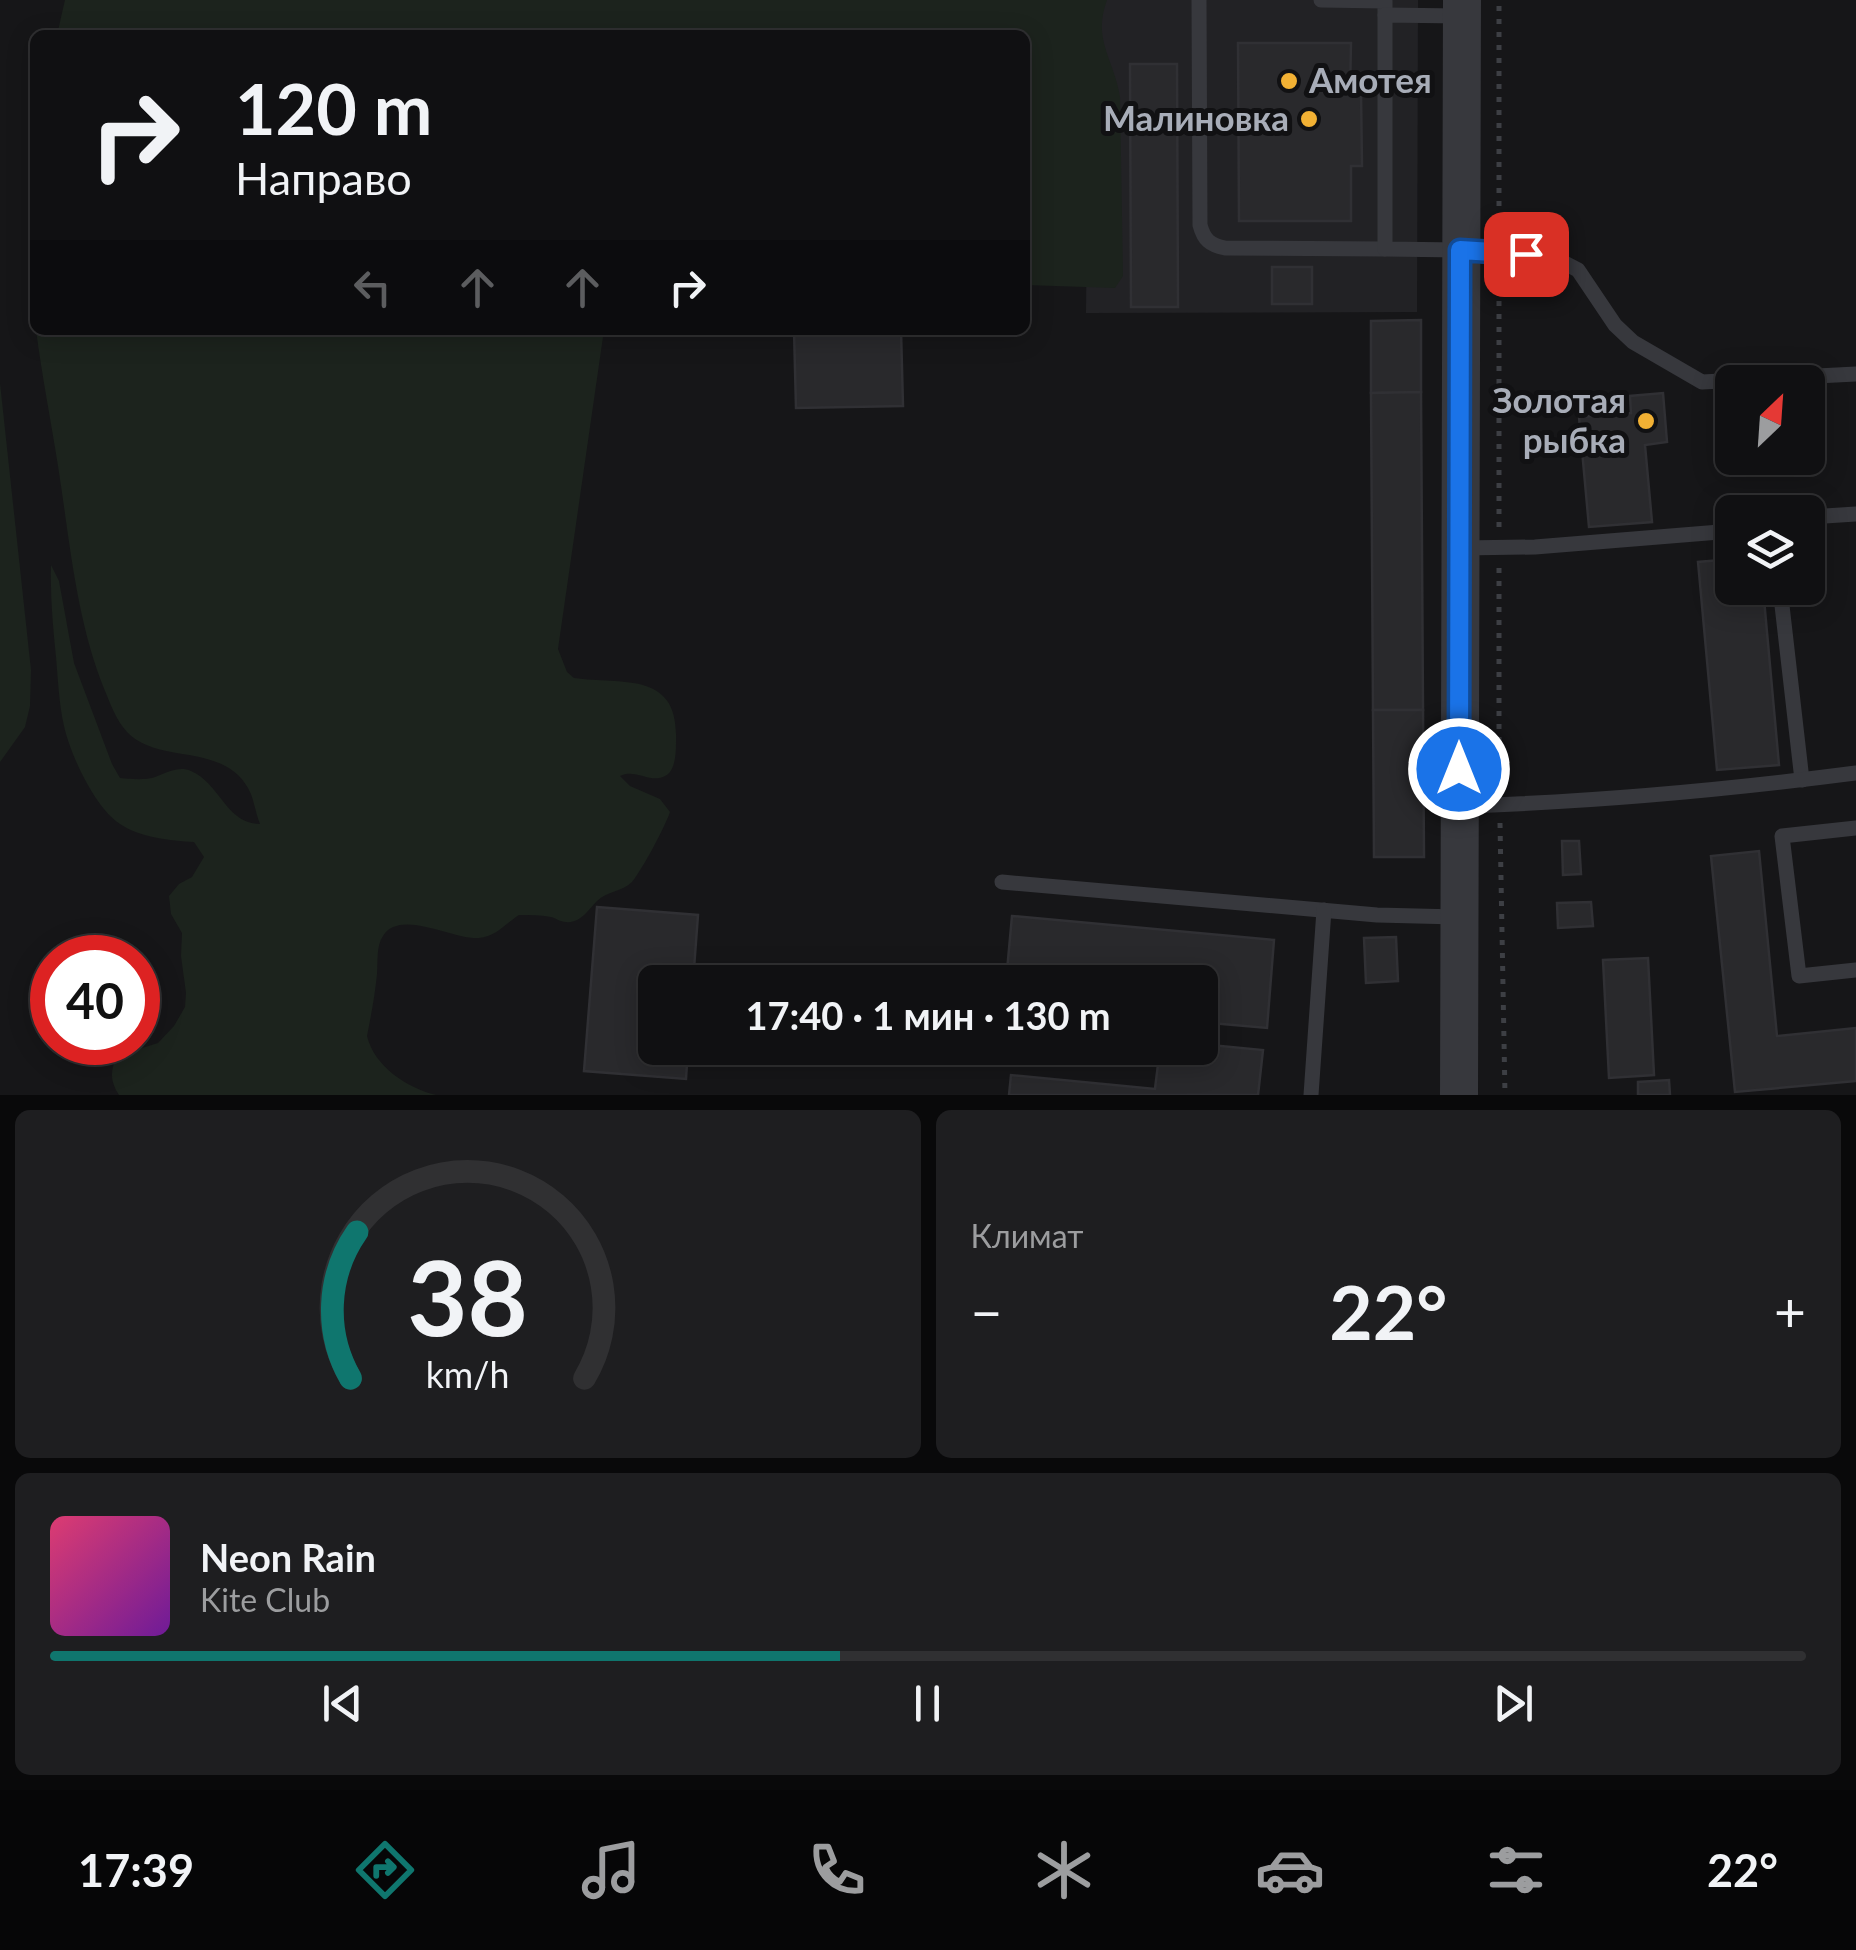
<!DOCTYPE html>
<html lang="ru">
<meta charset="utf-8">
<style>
:root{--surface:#101012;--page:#1e1e20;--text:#f1f3f6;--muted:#9c9d9f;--line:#303032;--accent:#0f766e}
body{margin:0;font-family:Lato,sans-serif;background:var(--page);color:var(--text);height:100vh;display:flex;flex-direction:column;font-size:38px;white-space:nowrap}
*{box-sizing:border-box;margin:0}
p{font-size:32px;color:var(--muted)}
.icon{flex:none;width:55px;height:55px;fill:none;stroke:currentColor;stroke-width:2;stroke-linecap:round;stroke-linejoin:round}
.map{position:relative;height:1095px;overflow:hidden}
.sheet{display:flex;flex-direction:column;gap:15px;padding:15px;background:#09090a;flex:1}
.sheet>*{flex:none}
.banner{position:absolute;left:30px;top:30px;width:1000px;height:305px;border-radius:15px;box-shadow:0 5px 25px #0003,0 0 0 2px var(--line);background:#101012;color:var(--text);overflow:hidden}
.needle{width:65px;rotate:25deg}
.fabs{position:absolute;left:1715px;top:365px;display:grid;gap:20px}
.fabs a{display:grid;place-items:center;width:110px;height:110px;border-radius:15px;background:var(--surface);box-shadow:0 5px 25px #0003,0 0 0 2px var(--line);font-size:50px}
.speed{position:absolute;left:30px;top:935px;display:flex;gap:20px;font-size:50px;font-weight:700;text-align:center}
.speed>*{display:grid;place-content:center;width:130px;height:130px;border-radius:50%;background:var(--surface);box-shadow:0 5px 25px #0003,0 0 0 2px var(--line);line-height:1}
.speed .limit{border:15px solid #d22;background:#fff;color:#111}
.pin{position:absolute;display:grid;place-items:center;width:85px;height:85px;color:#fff;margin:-42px;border-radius:20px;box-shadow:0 5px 15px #0006}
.me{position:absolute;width:110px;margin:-55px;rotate:0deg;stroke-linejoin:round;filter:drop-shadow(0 0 8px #0008)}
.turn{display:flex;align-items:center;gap:35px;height:210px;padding:0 40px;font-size:45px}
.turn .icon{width:130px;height:130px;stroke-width:2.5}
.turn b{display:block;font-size:70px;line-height:85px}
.lanes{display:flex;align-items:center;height:95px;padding:0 40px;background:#0003;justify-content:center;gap:50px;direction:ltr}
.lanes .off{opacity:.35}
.big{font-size:75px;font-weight:700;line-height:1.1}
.sheet .tile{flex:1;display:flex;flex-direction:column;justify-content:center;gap:15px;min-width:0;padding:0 35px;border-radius:15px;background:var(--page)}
.sheet .dial{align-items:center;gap:0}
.dial svg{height:260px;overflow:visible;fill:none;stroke:var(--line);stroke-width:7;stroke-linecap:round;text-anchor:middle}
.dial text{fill:var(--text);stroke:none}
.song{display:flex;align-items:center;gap:30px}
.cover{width:120px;height:120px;border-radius:15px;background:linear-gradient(135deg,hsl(340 70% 55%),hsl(280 70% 35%))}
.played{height:10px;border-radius:5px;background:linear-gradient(90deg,var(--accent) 45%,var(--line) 45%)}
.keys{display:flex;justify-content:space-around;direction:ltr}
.heat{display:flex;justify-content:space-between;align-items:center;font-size:55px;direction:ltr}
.sheet .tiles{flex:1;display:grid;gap:15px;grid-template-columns:1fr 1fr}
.tile:last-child{grid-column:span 2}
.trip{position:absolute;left:638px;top:965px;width:580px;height:100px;border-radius:15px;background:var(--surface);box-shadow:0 5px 25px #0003,0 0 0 2px var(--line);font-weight:700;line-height:100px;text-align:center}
.tab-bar{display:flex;height:160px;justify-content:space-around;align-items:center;background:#060607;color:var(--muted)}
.tab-bar .icon{width:70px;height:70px}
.tab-bar .selected{color:var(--accent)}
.tab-bar b{font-size:45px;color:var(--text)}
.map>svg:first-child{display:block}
.built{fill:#222225}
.green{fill:#1c231d}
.building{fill:#29292c;stroke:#303034;stroke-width:2.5}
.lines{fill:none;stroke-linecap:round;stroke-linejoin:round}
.path{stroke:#3d3f44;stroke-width:5;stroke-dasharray:5 8;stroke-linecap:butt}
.service{stroke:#37383d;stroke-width:15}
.tertiary{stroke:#37383d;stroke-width:38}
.route-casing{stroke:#114b97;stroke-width:25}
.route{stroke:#1a73e8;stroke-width:18}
.poi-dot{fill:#f2b134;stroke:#111113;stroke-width:4}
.labels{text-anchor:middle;stroke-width:10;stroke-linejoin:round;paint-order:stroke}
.poi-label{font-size:35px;font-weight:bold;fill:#a8adb8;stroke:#111113;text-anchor:end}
</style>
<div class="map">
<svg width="1856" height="1095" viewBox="0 0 1856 1095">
<rect width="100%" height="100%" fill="#161618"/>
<!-- built -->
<polygon class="built" points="1089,0 1418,0 1417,312 1086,313"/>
<!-- green -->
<g class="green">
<path d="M65,0H1107C1092,40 1114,59 1120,97L1123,276L1115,288L1025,285V35H57Z"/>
<path d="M36,330H604L558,649L567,672L574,678C623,685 679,670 676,741C676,751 676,771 665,776C651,784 635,768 620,776L630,786L660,799L670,812C665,827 642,870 632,882C622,892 607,891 597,901C589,909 580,924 566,922C560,922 556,918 551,917C540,915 530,915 519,915C506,923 496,937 479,938C453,940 400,908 383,936C376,946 378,963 377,974C375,995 371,1016 367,1036C374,1066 407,1088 436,1095H119C110,1081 110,1071 117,1056L158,1043L174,1026L185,1007L186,993L181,956L182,933L171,914L169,896L179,884L192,877L204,857L194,842C171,841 139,837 120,824C95,808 70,754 64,726C59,704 58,680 56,657C53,627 50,596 51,565L59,581L74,663L112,764L120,778C130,779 142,780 152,778C165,774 178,765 191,771C220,783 226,824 260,824C255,812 254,798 248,788C222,742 158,765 127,732C116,720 111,705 105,691C76,620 70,542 58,466C51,421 42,376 36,330Z"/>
<polygon points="0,383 31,670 30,706 25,727 0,762"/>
</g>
<!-- building -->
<g class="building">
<polygon points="1238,43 1351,43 1350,91 1361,91 1362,166 1351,166 1351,221 1239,221"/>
<polygon points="1130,64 1177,64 1178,307 1131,307"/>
<rect x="1272" y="267" width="40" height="37"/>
<polygon points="1421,320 1421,392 1371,393 1371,321"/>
<polygon points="794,330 901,330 903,406 796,408"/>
<polygon points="1421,392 1423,710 1373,710 1371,393"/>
<polygon points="1663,393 1667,442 1645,445 1652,522 1589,527 1579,417 1631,413 1630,396"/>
<polygon points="1732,559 1732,588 1763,588 1779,765 1717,770 1698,562"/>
<polygon points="1373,710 1423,710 1424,857 1374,857"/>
<polygon points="1562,841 1579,841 1581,874 1563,875"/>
<polygon points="1759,851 1777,1036 1856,1028 1856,1081 1735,1092 1711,856"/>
<polygon points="1591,902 1593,926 1558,928 1557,903"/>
<polygon points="597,907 698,915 693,982 655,982 655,1048 688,1048 686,1079 584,1071"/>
<polygon points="1012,916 1274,940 1267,1028 1200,1022 1200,982 1006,982"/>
<polygon points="1396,937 1398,981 1366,983 1364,938"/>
<polygon points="1648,958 1654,1075 1609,1078 1603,960"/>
<polygon points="1200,1044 1263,1050 1258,1095 1009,1095 1011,1075 1155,1089 1160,1048 1200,1048"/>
<polygon points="1669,1080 1670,1095 1638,1095 1638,1082"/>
</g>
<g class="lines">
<!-- path -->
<g class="path">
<polyline points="1499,232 1499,0"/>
<polyline points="1499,527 1499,273"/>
<polyline points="1499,568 1499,782"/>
<polyline points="1500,823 1505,1095"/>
</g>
<!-- service -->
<g class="service">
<path d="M1199,0L1200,225C1204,240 1210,245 1225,248L1385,249"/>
<polyline points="1321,0 1385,1 1385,15"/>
<polyline points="1460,16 1385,15 1385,249 1460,250 1555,258 1578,270 1615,325 1633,342 1702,382 1856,374"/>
<polyline points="1808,520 1825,516 1856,514"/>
<polyline points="1462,548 1535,547 1732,531"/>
<polyline points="1780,588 1802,780"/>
<path d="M1462,806C1593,802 1725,790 1856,773"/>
<polyline points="1856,828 1782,836 1799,976 1856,970"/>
<polyline points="1002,882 1377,915 1457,917"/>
<polyline points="1311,1095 1324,910"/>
</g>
<!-- tertiary -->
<polyline class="tertiary" points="1459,1095 1462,0"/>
</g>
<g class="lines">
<!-- route casing -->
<g class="route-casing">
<polyline id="route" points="1459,769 1460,250 1526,254"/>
</g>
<!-- route -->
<use href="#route" class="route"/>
</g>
<!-- markers -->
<g class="poi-dot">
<circle cx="1289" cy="81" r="10"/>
<circle cx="1309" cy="119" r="10"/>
<circle cx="1646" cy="421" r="10"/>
</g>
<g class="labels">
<!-- poi labels -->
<g class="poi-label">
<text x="1309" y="93" text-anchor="start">Амотея</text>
<text x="1289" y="131">Малиновка</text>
<text x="1626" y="413">Золотая<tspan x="1626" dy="40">рыбка</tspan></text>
</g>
</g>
</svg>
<div class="fabs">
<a><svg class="needle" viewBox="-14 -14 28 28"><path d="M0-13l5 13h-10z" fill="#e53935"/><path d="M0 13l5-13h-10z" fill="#9c9d9f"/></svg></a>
<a><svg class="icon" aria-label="layers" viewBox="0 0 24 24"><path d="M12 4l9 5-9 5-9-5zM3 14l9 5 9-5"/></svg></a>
</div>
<div class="speed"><div class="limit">40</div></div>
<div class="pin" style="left:1526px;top:254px;background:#d93025"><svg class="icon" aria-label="arrive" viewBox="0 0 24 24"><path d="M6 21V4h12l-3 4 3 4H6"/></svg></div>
<svg class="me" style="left:1459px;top:769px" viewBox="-20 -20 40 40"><circle r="17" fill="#1a73e8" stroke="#fff" stroke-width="3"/><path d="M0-11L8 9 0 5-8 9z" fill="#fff"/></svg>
<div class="trip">17:40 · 1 мин · 130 m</div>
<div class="banner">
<div class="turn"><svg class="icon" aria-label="right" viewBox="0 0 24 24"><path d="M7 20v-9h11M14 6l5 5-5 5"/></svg><div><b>120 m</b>Направо</div></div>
<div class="lanes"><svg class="icon off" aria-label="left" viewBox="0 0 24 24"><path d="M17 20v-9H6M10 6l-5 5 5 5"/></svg><svg class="icon off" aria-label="ahead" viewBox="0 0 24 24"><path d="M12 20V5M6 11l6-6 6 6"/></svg><svg class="icon off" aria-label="ahead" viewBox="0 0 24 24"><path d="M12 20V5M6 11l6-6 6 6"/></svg><svg class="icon" aria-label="right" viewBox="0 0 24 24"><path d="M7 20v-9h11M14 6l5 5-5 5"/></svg></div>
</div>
</div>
<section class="sheet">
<div class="tiles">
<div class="tile dial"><svg viewBox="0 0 100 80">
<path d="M14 69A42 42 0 1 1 86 69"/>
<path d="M14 69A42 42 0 0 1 16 24" stroke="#0f766e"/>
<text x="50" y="56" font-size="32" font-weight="700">38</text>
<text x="50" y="72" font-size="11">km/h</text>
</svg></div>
<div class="tile"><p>Климат</p>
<div class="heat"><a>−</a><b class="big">22°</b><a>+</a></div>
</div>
<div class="tile">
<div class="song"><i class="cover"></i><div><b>Neon Rain</b><p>Kite Club</p></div></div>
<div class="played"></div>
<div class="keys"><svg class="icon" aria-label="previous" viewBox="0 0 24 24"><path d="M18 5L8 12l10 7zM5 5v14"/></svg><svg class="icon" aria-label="pause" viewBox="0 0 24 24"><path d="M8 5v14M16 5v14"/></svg><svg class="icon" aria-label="next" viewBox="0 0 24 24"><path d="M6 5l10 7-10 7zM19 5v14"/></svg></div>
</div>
</div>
</section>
<nav class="tab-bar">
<b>17:39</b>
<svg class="icon selected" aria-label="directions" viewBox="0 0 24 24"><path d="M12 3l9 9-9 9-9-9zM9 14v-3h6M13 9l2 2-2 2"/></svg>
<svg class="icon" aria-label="music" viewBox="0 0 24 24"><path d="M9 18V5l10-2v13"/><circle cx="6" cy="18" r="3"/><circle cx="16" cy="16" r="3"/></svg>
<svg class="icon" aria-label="phone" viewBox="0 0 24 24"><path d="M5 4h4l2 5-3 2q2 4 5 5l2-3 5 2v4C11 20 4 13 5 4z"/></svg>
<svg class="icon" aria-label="climate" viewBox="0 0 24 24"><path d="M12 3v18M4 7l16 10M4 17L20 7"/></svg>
<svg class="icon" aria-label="car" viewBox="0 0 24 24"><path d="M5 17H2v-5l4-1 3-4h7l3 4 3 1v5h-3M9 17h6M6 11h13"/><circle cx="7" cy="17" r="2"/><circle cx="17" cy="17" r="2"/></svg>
<svg class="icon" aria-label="filters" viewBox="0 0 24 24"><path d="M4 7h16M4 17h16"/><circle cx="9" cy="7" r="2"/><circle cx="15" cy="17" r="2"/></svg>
<b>22°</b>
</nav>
